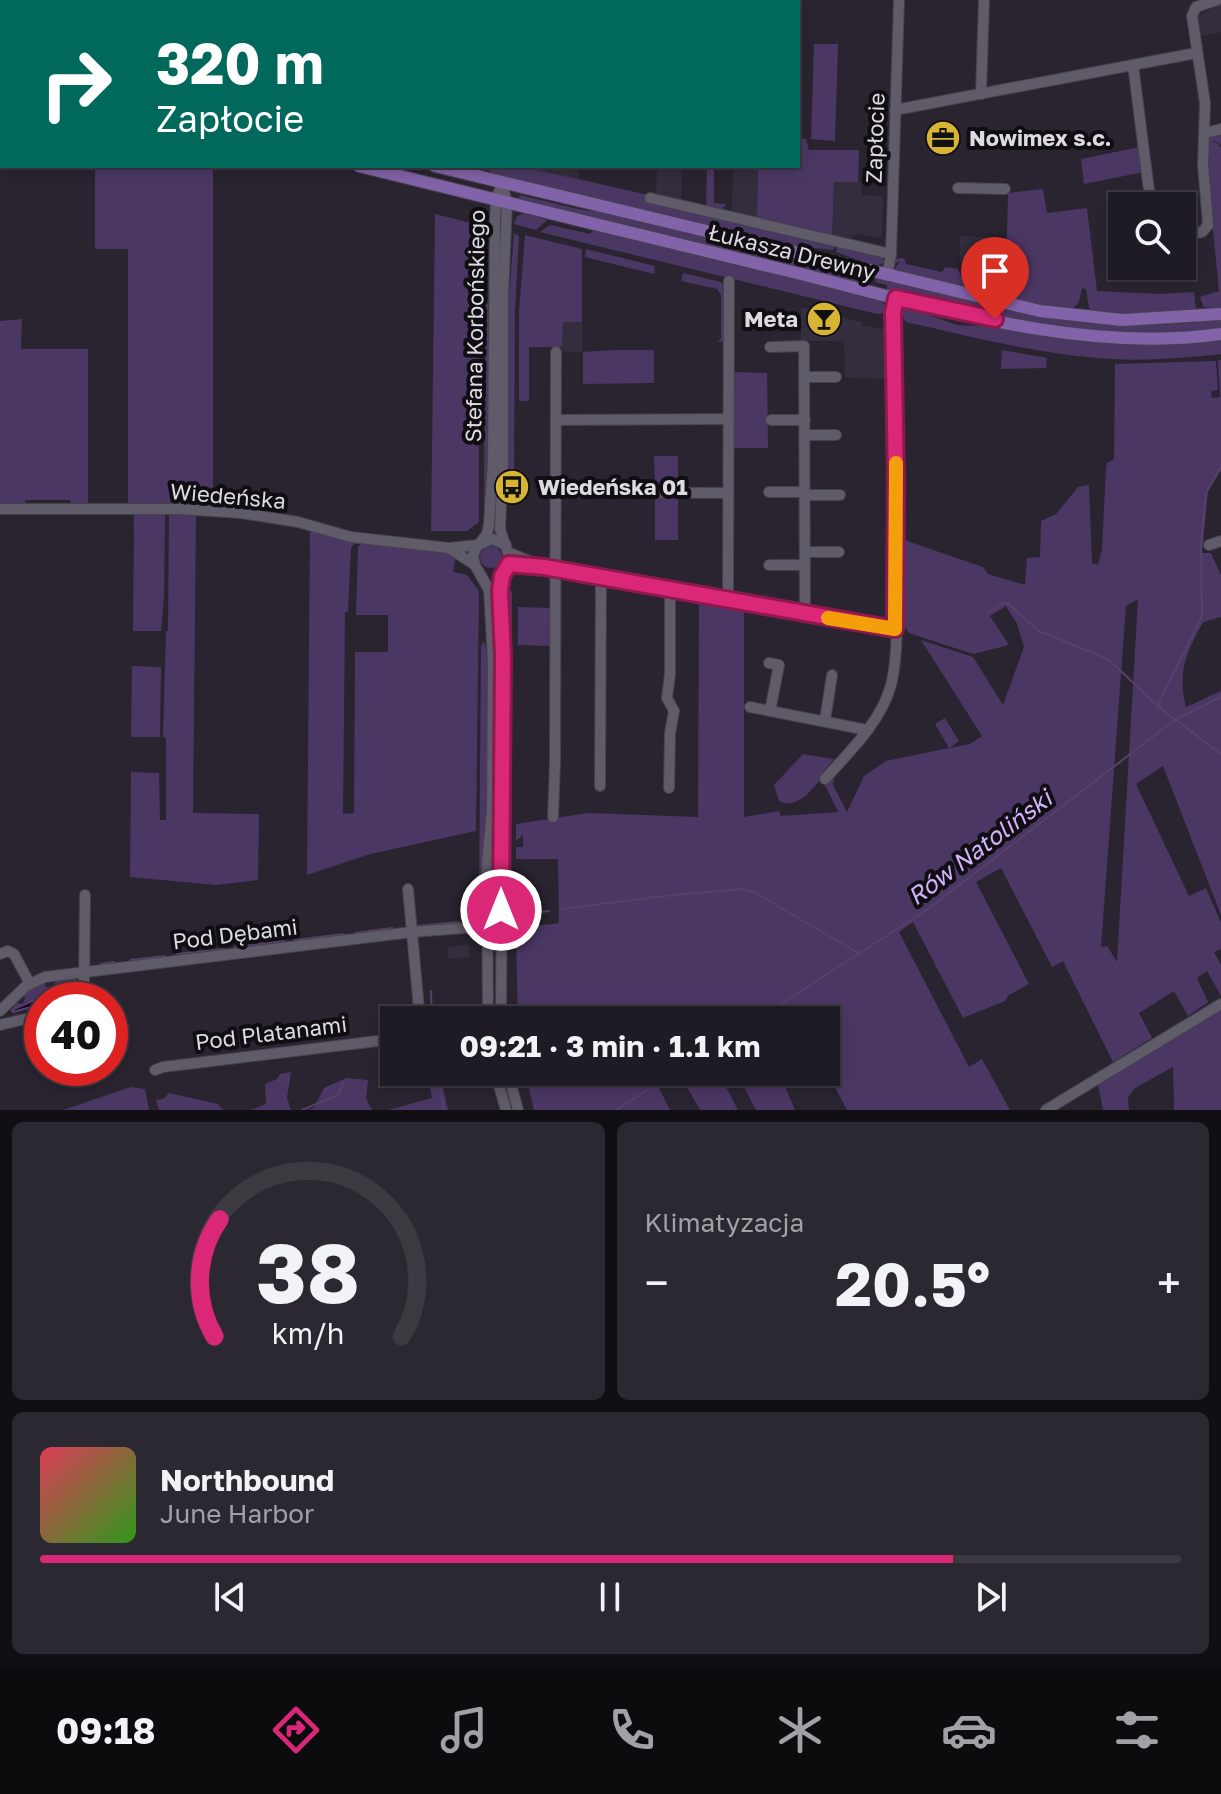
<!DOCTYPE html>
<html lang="pl">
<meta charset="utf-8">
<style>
:root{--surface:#1f1b24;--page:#2c2831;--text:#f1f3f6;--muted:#a1a1a6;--line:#3c3941;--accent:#db2777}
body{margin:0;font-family:"Golos Text",sans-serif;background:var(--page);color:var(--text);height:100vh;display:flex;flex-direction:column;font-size:30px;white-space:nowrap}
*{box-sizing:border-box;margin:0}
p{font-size:26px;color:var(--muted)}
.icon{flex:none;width:44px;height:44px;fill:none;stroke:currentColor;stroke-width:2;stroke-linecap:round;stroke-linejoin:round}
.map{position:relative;height:1110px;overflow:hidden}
.drawer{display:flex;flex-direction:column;gap:12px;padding:12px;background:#110f14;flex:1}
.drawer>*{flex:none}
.hud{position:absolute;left:0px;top:0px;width:800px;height:168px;box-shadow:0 4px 12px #0003,0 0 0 2px var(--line);background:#00695c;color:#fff;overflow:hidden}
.tools{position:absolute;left:1108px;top:192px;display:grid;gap:16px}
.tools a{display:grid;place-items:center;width:88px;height:88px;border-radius:0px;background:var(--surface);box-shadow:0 4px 12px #0003,0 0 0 2px var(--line);font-size:40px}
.speed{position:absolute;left:24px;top:982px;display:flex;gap:16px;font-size:40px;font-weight:700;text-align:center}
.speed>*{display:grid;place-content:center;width:104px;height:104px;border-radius:50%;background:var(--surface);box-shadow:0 4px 12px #0003,0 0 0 2px var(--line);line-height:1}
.speed .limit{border:12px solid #d22;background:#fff;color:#111}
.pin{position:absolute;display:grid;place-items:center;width:68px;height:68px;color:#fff;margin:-82px -34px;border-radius:50% 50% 50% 0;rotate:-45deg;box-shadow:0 0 8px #0007}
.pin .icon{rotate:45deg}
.me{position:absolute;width:88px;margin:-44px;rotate:0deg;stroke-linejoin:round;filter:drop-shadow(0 0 6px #0008)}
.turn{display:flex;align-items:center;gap:28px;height:168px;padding:0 24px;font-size:36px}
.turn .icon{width:104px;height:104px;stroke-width:2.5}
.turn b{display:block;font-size:56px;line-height:68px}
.big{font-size:60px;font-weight:700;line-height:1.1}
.drawer .widget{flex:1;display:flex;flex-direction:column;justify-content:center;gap:12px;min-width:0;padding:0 28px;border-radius:12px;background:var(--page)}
.drawer .dial{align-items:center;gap:0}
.dial svg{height:208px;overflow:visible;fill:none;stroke:var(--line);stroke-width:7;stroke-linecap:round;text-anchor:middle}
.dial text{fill:var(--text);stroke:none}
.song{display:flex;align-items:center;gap:24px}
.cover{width:96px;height:96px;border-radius:12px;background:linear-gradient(135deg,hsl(350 70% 55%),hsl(110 70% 35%))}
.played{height:8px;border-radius:4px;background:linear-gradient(90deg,var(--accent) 80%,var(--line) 80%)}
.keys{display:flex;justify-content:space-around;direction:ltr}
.heat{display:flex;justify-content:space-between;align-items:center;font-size:44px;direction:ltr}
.drawer .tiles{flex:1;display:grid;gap:12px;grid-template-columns:1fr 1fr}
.widget:last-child{grid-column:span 2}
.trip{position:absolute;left:380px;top:1006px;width:460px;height:80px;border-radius:0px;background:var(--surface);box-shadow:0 4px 12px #0003,0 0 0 2px var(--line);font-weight:700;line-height:80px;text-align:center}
.dock{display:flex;height:128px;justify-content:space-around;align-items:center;background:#0c0b0e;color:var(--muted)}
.dock .icon{width:56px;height:56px}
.dock .selected{color:var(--accent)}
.dock b{font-size:36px;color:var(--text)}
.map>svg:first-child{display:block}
.built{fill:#332d3d}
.green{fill:#4b3764;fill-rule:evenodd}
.water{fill:#1c0035;stroke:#564169;stroke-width:2}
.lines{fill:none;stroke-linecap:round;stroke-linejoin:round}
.stream{stroke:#564169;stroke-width:2}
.minor-casing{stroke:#46424c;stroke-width:12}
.major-casing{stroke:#46424c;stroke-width:14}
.minor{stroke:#605b68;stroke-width:10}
.major{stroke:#8262a8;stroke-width:12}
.route-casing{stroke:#8e194d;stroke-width:20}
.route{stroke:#db2777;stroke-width:14}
.slow{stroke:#f59e0b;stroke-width:14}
.labels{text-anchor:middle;stroke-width:8;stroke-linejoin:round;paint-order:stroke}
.street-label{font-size:22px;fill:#dddae2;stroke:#100e13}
.poi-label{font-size:22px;font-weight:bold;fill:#dddae2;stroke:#100e13;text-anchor:start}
.water-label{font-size:24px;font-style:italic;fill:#d1b2fb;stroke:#100e13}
</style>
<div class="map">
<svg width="1221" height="1110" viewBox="0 0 1221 1110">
<rect width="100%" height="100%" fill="#292430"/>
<!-- built -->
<g class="built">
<polygon points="1221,2 1221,32 1198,37 1196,18"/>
<polygon points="518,166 579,166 578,179"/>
<polygon points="657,166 682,166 681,202 656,197"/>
<polygon points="733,166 758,166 757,218 732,213"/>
<polygon points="834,181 861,182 862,195 883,196 882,236 879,238 857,234 851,238 832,234"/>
<polygon points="960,236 1007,238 1006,272 960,262"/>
<polygon points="801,307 862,322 862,325 890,331 890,379 845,378 844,341 801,341"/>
<polygon points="562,322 582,322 583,352 562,352"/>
<polygon points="469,945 470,957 449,959 447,947"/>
</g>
<!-- green -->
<g class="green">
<polygon points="814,44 838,44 835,141 811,139"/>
<polygon points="1221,133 1221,145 1213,140 1221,147 1221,309 1204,307 1200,297 1219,291 1206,160 1207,136"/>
<polygon points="798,138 806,139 809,150 859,150 858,182 834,182 832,237 757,218 758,166 798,166"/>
<polygon points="1140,147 1144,172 1084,184 1081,159"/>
<polygon points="95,166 213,166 213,508 128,507 128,249 95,249"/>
<path d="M475,166H518L578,179L648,195L835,244L833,250C819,248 805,248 789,247L489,174L490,171Z"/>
<polygon points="707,166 714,166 714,203 726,204 722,210 706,207"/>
<polygon points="1043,189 1047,213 1087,208 1097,291 1159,294 1194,292 1196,309 1141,315 1095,313 1089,308 1086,289 1082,288 1079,302 1071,310 1001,298 897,273 894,270 900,261 894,264 894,259 904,258 906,264 942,272 945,267 958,269 961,276 1003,285 1006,272 1008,193"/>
<polygon points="520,195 578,209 614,214 869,276 868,284 880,289 518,199"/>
<polygon points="524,213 547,220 536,230 514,224 517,216"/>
<polygon points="435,214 482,226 478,261 479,522 467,531 431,531"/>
<polygon points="550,225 590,234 592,231 614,234 878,298 887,307 883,313 877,314 540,232"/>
<polygon points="514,233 519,236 515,309 514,472 510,476 507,461 508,308"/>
<polygon points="525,235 582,249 582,322 563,322 562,347 529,347 529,401 519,401 519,311"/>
<polygon points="837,245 882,256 884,263 875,266 836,252"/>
<polygon points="586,249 655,266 654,274 585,257"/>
<polygon points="683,273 721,282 724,286 725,339 721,342 718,342 721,338 721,295 717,289 681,281"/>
<path d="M876,278C989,305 1104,338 1221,319V329C1184,332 1147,334 1110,333C1037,331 958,308 887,290V285L875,282Z"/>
<polygon points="485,288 488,305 489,466 484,522"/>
<path d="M906,307L957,325L1000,327L1099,342L1186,343L1221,340V354C1184,358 1148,361 1111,359C1042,355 973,337 906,322L900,312Z"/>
<polygon points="22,319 21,349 88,349 88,507 71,507 70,500 25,500 25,507 0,507 0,321"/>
<polygon points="614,350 654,350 654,383 583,384 583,352"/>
<polygon points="1002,350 1047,358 1046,368 1001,369"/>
<path d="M1218,360H1221V470L1208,491L1202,553H1211L1221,575V617L1203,622C1186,654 1177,671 1186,707L1221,691V915L1163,766L1136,784L1189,896L1206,888L1221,923V949L1214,952L1221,965V996L1207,971L1197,978L1208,1002L1188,1016L1174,991L1139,1013L1152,1038L1113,1062L1063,961L1052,967L1001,868L976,882L1029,984L1009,995L1005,1001L963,1018L913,922L899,932L969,1067L982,1059L1010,1110H847L826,1070V1020H776L772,1014L763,1020H518L516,939C522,923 544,926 559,923L558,859H516V847H523V835L516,841V824L588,813L698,817L699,599L744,606V817L779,811L781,816L838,812L825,785L832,778H834L833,785L847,812L864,776L886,761L949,748L935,724L945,718L959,741L950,748L970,744L982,736L921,640L973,657L1003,705L1024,647L1017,624L1006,606L990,616L1009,645L973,654L909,633L901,621V539L983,567L988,574L1025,585L1027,558L1040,557L1041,521L1056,514L1078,487L1089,485L1092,563L1098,565L1102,549L1106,469L1107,463L1114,459L1115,364L1216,361L1218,390L1211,391L1212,398L1220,397ZM1138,599L1117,962L1107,946L1101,947L1126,606Z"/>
<polygon points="733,372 767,373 768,448 733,448"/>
<polygon points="654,456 678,456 678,488 655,488"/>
<rect x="655" y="496" width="23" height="44"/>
<polygon points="134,515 165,515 164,597 161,631 133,631"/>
<polygon points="169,515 196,515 193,813 259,814 258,880 216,885 130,877 131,772 159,773 160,820 166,820 166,738 163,737 166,631 168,631"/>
<polygon points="310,529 357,540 351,548 348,612 345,612 343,814 354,813 355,652 388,652 388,615 356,615 358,547 365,541 450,554 455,560 453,572 467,575 479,591 476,831 370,854 307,875"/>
<circle cx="491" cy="557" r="11"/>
<polygon points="512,591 510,845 509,850 506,838 503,592"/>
<polygon points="518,607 551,608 551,646 518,645"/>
<polygon points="484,641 488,655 487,812 482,904 479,904 481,646"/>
<polygon points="132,666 161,667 160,737 131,737"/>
<path d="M803,754L834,759L823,772L825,774C813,787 799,811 779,801L774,785Z"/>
<polygon points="74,978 62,988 50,991 37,1000 26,1002 14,1009 12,1010 16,1001 19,1004 23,1003 25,998 23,994 44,982 46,987 53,987 57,979"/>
<polygon points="1221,1010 1221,1110 1174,1110 1173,1067 1135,1088 1128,1097 1129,1110 1103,1110 1098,1084"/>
<polygon points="291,1072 287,1098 291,1110 251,1110 266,1104 265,1084 277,1079 280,1074"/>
<polygon points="440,1072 448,1110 388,1110 432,1098 427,1073"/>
<polygon points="525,1072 718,1072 738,1110 700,1110 680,1075 659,1088 670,1110 534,1110"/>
<polygon points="736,1072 779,1072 795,1110 756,1110"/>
<polygon points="346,1078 368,1080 366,1098 372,1110 308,1110 314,1108 324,1088"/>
<polygon points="131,1087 145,1089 149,1110 63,1110"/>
<polygon points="169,1093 218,1104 223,1110 159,1110 156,1100 163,1099"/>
</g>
<!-- water -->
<path class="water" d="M74,978L76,981L53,1000H42V1004L13,1012L12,1010C34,1000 55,992 74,978Z"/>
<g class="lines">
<!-- stream -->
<g class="stream">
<polyline points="1221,467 1206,493 1201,546 1202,616 1159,703 1160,708 1221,754"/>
<polyline points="988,612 1003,603 1009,604 1037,630 1108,659 1158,706"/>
<polyline points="561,909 664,896 742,889 754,892 858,953"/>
<polyline points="525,914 549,911"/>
<polyline points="418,926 459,922"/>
<polyline points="355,933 392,928"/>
<polyline points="295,940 344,934"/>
<polyline points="235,947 284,941"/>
<polyline points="176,954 224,949"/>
<polyline points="131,960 165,956"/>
<polyline points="101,964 114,962"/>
<polyline points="431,991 432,1020"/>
<polyline points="756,1020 928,909 1176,719 1221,697"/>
<polyline points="437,1072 444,1110"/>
<polyline points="302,1110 338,1095 344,1082"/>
<polyline points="616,1110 675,1072"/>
</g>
<!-- minor casing -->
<g class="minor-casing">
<g id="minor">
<polyline points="267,0 267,2"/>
<polyline points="274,2 284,0"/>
<polyline points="604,2 607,0"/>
<polyline points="739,2 739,0"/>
<polyline points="1133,65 1151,206"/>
<polyline points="981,94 984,0"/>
<polyline points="895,110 1196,53"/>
<polyline points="1205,133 1221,129"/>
<polyline points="958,188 1005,189"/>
<polyline points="650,198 891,254"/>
<polyline points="1182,236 1202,232 1208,225 1203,165 1205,103 1192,16 1196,7 1217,0"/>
<polyline points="887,276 891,254 899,0"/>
<polyline points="770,347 804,346 805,614"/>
<polyline points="804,377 836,377"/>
<polyline points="556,420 728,419"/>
<polyline points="771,420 805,420"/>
<polyline points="805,435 836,435"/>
<polyline points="556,492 728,493"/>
<polyline points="769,492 805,492"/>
<polyline points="805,495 840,495"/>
<polyline points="0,509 180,509 241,513 298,522 351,537 449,548 478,545 492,539 506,545"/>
<polyline points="1209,545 1221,541"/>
<polyline points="449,548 475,565"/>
<polyline points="805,552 839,552"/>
<polyline points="510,553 544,567 895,629"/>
<polyline points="769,565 805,565"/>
<polyline points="728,600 729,281"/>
<polyline points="769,663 779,665 770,711"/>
<polyline points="750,707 867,730"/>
<polyline points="825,720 832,675"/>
<path d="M825,779C850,751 881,722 891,685C901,645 895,587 895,545C896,468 900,390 893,313L896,298"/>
<polyline points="600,786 601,577"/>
<polyline points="669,788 670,733 674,711 667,698 670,674 670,590"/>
<polyline points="553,817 555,763 556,352"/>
<polyline points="408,889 420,1020"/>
<polyline points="0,954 8,951 14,954 30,984"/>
<polyline points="75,1000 82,994 84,985 85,895"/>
<polyline points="0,1011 26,986 45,977 412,932 491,926"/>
<polyline points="488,1020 487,865 492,809 493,661 489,590 475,565 473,556 476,548 487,534 489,524 493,462 495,222 496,200 502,183"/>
<polyline points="501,1020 503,656 500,591 502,576 510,559 500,529 503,460 503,296 507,203 502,183"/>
<polyline points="0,1025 42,1015"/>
<polyline points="155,1070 163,1067 394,1039"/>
<polyline points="495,1072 506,1110"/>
<polyline points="508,1072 518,1110"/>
<polyline points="1046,1110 1221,1004"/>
</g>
</g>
<!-- major casing -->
<g class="major-casing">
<g id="major">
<polyline points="0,79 2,79"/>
<polyline points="0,107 2,107"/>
<path d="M359,166C504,202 648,237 793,272C929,306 1081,354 1221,334"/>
<polyline points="435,166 1040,311 1122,320 1221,314"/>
</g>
</g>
<!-- minor -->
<use href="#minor" class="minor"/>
<!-- major -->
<use href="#major" class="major"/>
</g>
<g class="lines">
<!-- route casing -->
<g class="route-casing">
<polyline id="route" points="501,910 503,656 500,591 502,576 509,564 544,567 895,629 896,481 893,313 896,298 995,319"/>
</g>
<!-- route -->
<use href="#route" class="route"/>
<!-- slow -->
<polyline class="slow" points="828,618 895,629 896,463"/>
</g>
<!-- icons -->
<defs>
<g id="office-disc" transform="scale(1.8)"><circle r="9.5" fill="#d7b434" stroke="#100e13"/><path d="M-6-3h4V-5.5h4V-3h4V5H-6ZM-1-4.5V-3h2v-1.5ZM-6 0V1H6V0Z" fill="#111"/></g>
<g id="bar-disc" transform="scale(1.8)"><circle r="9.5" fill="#d7b434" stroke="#100e13"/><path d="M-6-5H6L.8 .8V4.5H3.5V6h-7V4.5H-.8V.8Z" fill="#111"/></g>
<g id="bus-disc" transform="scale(1.8)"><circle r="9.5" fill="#d7b434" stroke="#100e13"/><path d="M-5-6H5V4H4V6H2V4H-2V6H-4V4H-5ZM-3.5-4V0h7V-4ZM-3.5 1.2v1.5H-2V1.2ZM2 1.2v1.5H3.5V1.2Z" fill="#111"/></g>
</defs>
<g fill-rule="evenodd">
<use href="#office-disc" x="943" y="138"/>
<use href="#bar-disc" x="824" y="319"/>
<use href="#bus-disc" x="512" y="487"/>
</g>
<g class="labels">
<!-- street labels -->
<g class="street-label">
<text transform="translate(875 138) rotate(-88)" y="8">Zapłocie</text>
<text transform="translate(792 252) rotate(14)" y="8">Łukasza Drewny</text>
<text transform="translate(475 326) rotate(-89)" y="8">Stefana Korbońskiego</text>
<text transform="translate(228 496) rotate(5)" y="8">Wiedeńska</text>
<text transform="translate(235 934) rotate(-7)" y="8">Pod Dębami</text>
<text transform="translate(271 1033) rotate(-7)" y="8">Pod Platanami</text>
</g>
<!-- poi labels -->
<g class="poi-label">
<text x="969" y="146">Nowimex s.c.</text>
<text x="798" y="327" text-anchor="end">Meta</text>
<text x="538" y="495">Wiedeńska 01</text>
</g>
<!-- water labels -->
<g class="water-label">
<text transform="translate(980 848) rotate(-37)" y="8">Rów Natoliński</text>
</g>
</g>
</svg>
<div class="tools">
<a><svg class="icon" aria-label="search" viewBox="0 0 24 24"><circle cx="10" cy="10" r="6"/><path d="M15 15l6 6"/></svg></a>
</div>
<div class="speed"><div class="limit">40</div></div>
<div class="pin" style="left:995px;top:319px;background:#d93025"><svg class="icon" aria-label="arrive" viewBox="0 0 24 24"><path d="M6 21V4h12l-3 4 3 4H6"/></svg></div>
<svg class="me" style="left:501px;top:910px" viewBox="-20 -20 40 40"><circle r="17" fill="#db2777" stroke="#fff" stroke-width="3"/><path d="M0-11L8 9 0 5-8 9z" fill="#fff"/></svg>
<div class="trip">09:21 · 3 min · 1.1 km</div>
<div class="hud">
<div class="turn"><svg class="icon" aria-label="right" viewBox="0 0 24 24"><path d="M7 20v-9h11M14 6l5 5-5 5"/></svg><div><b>320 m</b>Zapłocie</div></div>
</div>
</div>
<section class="drawer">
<div class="tiles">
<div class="widget dial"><svg viewBox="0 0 100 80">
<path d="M14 69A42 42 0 1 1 86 69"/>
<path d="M14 69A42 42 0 0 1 16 24" stroke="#db2777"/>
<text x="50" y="56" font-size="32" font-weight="700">38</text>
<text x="50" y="72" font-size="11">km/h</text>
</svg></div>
<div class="widget"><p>Klimatyzacja</p>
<div class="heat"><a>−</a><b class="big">20.5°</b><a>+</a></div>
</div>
<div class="widget">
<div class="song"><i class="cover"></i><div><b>Northbound</b><p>June Harbor</p></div></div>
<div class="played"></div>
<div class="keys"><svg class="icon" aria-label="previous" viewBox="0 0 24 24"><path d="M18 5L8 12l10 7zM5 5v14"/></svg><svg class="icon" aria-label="pause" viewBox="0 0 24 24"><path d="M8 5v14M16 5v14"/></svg><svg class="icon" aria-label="next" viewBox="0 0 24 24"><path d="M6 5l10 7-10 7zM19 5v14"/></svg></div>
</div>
</div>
</section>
<nav class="dock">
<b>09:18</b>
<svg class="icon selected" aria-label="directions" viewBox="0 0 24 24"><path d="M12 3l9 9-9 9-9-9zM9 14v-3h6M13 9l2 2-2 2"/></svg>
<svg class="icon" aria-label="music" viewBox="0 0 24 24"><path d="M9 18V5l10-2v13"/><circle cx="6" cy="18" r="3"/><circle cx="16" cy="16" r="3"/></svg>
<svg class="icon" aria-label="phone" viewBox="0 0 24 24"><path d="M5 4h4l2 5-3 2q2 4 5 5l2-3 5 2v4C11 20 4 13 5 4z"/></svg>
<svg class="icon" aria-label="climate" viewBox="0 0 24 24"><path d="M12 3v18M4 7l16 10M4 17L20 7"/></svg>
<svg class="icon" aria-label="car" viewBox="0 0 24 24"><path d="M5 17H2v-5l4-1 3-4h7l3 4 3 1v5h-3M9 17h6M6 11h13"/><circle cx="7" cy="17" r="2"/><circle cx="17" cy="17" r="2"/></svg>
<svg class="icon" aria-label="filters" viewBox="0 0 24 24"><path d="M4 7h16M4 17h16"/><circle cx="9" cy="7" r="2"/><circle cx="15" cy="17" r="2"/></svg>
</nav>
